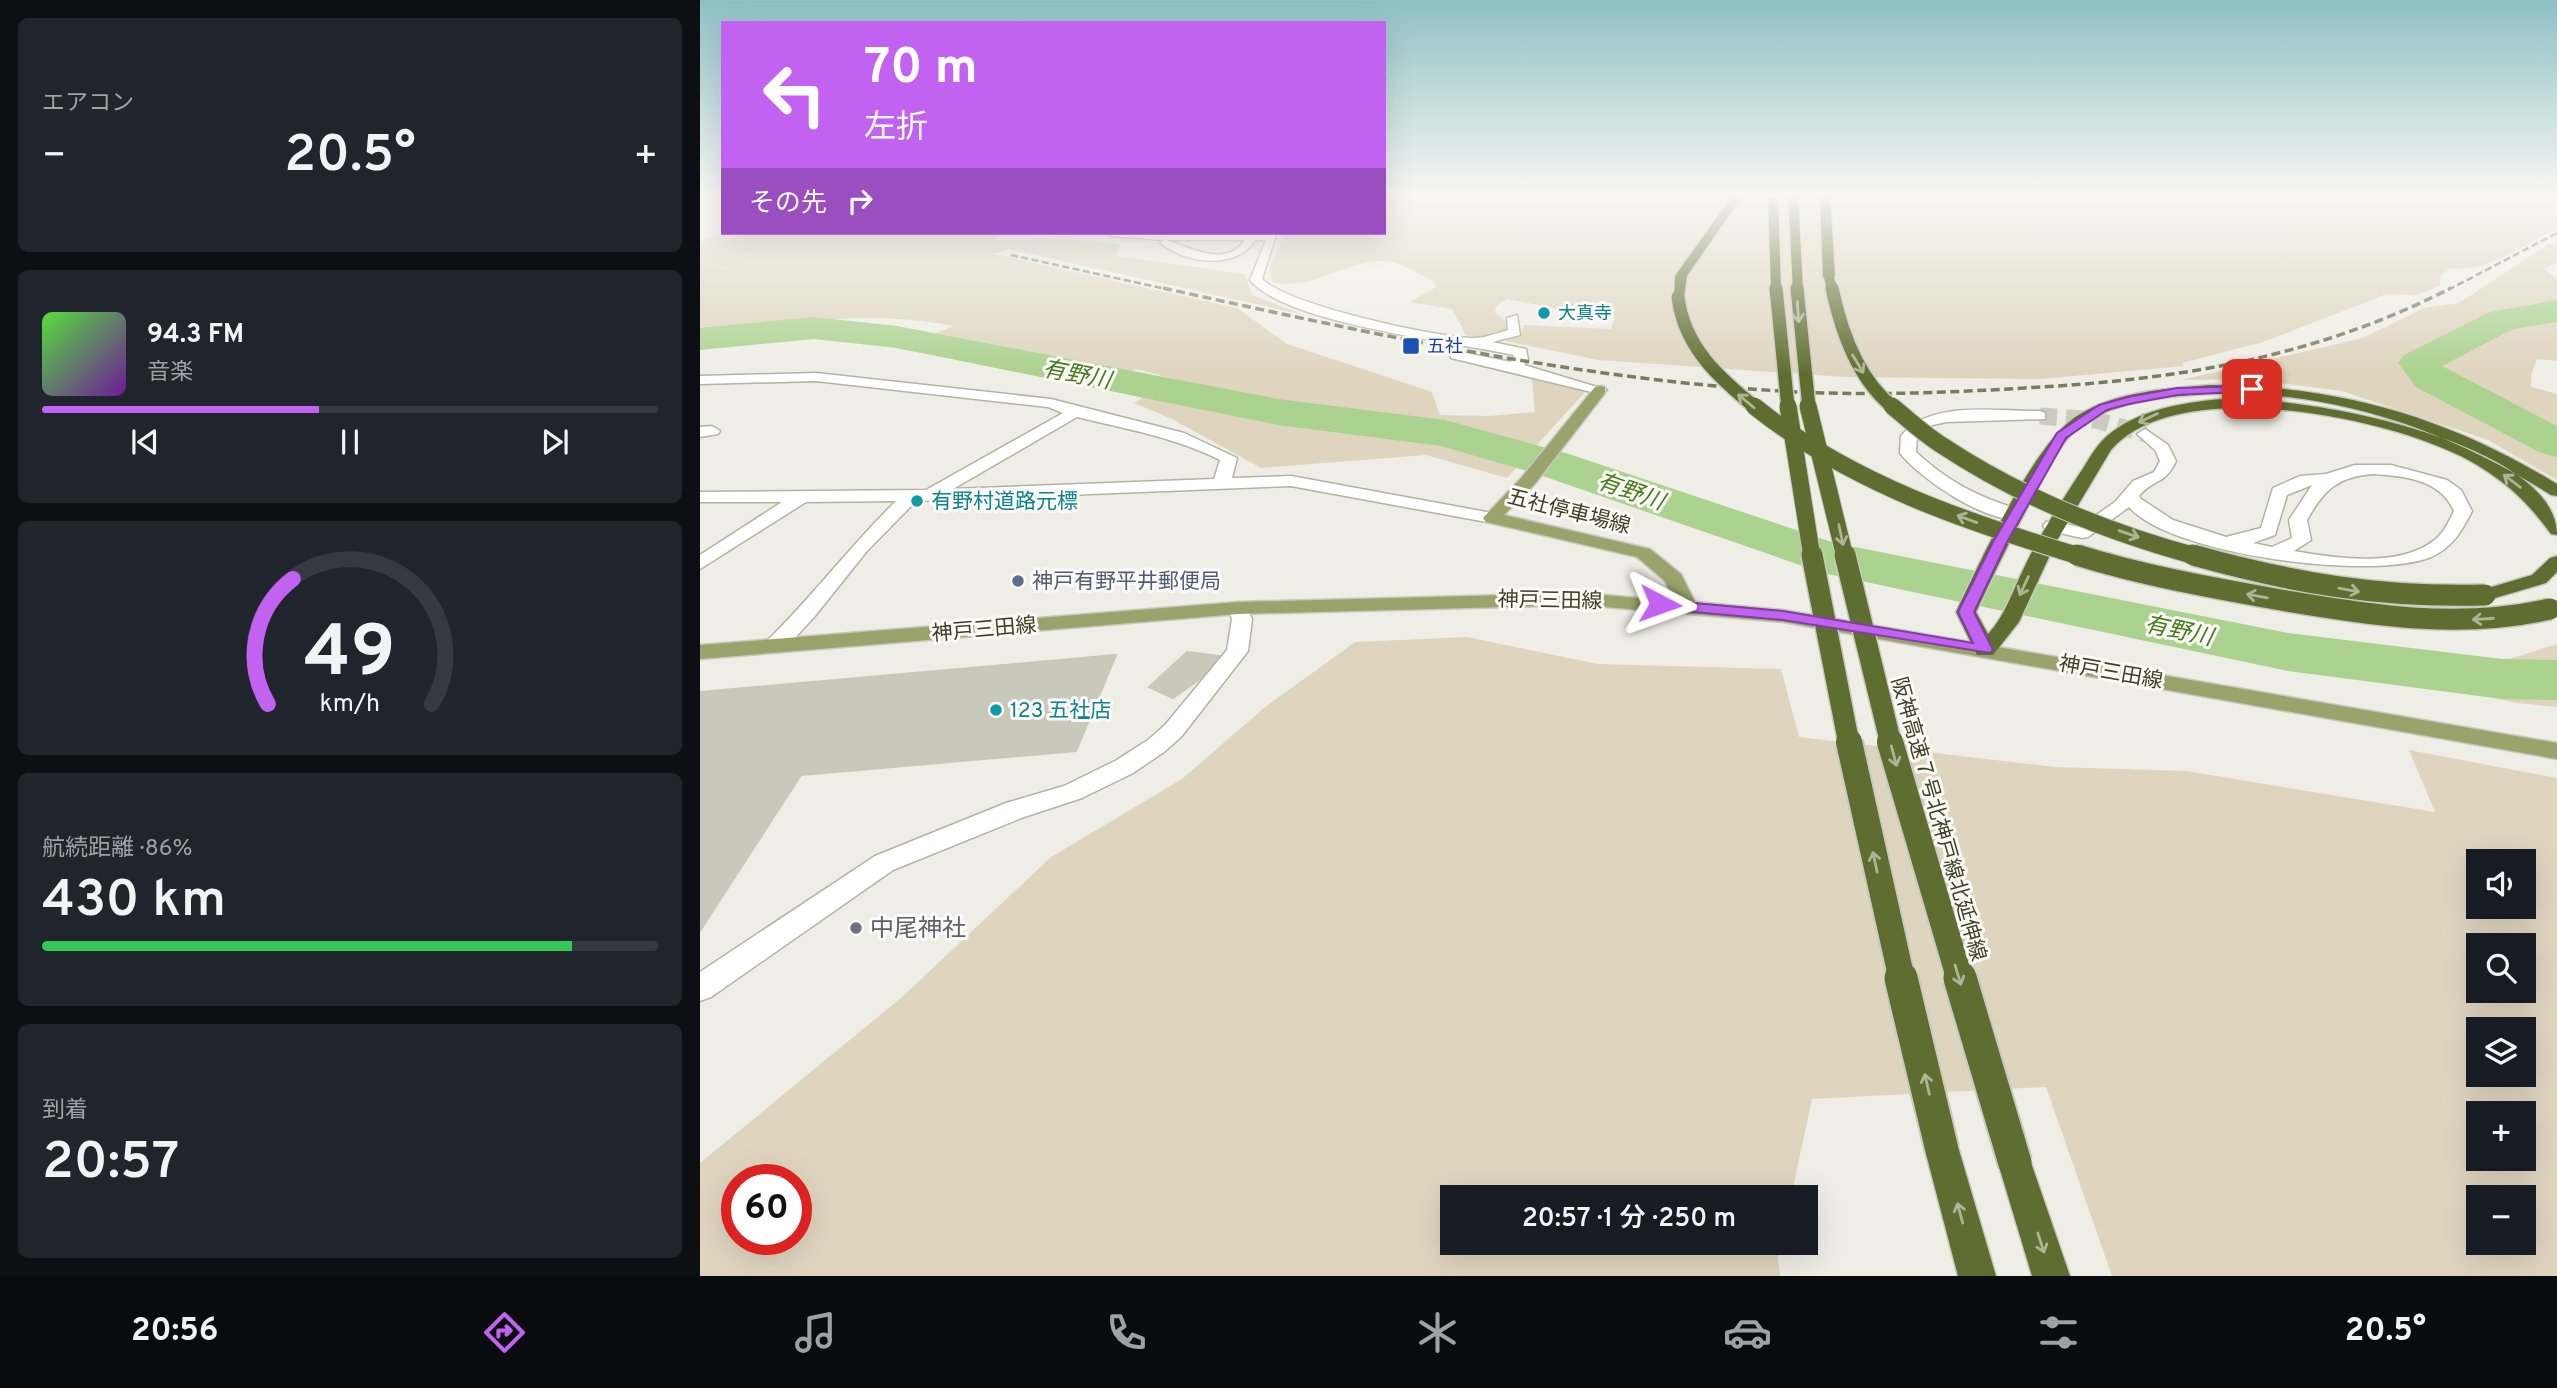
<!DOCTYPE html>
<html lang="ja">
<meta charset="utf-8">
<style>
:root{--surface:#171b24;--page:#20242c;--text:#f1f3f6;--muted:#9ea1a6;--line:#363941;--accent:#c262f0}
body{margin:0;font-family:Overpass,"Noto Sans JP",sans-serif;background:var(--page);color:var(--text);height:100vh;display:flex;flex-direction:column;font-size:26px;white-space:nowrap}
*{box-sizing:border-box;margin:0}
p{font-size:23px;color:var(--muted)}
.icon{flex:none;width:38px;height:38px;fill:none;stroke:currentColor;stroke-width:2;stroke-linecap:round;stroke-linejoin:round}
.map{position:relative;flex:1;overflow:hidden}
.sheet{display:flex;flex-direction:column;gap:18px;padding:18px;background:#0d0f14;width:700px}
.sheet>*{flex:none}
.top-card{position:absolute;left:21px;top:21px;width:665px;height:214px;border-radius:0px;box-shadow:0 7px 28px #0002;background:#c262f0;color:#fff;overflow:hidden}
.tools{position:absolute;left:1766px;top:849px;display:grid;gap:14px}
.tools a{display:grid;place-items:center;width:70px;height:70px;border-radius:0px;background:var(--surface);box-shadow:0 7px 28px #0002;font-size:35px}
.speed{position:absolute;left:21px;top:1164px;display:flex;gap:14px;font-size:35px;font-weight:700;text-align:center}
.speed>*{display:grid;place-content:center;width:91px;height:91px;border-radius:50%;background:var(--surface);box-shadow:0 7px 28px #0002;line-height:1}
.speed .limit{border:10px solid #d22;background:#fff;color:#111}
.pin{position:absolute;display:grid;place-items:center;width:60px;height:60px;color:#fff;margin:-30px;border-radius:14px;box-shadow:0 4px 10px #0006}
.me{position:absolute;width:77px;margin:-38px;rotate:94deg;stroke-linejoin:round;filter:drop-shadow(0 0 5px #0008)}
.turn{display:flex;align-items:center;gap:24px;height:147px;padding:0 28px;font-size:32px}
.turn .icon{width:91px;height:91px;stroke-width:2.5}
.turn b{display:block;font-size:49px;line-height:60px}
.then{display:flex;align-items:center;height:66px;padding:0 28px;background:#0003;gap:14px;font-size:26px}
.big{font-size:52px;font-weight:600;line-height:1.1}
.sheet .widget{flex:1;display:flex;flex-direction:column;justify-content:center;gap:10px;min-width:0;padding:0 24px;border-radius:10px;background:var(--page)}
.sheet .dial{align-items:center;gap:0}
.dial svg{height:182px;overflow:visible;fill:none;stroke:var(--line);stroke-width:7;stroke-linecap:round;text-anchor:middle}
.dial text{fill:var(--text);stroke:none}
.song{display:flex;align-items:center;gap:21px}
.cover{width:84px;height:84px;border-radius:10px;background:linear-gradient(135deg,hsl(110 70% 55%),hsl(280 70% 35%))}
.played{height:7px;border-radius:4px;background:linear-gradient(90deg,var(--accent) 45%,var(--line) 45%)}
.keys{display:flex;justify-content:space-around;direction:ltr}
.heat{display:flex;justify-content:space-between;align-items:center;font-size:38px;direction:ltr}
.charge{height:10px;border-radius:5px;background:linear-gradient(90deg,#34c759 86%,var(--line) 0)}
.trip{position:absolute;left:740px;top:1185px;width:378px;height:70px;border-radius:0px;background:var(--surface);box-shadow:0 7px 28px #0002;font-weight:600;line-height:70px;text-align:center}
.tabs{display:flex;height:112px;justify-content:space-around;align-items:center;background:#090b0e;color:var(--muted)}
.tabs .icon{width:49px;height:49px}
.tabs .selected{color:var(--accent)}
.tabs b{font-size:32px;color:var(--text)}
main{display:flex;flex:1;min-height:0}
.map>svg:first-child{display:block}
.green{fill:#dfd5bf;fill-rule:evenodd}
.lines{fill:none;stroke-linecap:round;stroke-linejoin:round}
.river{fill:#abd28f;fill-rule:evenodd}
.building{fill:#c9c9bb;stroke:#c8c8b8;stroke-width:2}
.minor-tunnel{stroke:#cbcbbf;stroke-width:17;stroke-dasharray:17 9;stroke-linecap:butt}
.minor-casing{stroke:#b2b3a4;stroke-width:3}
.major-casing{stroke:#c8cac2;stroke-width:3}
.highway-casing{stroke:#c8cac2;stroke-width:3}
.minor{fill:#fff;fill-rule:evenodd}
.major{fill:#9aa36b;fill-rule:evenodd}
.highway{fill:#606d30;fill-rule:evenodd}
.rail-far1{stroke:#777c5f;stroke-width:2.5;stroke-dasharray:7 3.5;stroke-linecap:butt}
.rail{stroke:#777c5f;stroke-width:3.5;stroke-dasharray:9 4.5;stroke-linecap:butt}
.highway-bridge-far5-casing{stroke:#c8cac2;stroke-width:12;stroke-linecap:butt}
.highway-bridge-far4-casing{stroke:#c8cac2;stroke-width:16;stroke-linecap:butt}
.highway-bridge-far3-casing{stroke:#c8cac2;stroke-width:19;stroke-linecap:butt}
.highway-bridge-far2-casing{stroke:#c8cac2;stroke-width:24;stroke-linecap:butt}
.highway-bridge-far1-casing{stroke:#c8cac2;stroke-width:30;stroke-linecap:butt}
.highway-bridge-casing{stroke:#c8cac2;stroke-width:37;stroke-linecap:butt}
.highway-bridge-far5{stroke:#606d30;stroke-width:10}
.highway-bridge-far4{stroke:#606d30;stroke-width:13}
.highway-bridge-far3{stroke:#606d30;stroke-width:17}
.highway-bridge-far2{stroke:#606d30;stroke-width:21}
.highway-bridge-far1{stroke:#606d30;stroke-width:26}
.highway-bridge{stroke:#606d30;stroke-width:33}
.oneway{stroke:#aeb494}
.route{fill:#c262f0;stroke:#7e409c;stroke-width:2}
.culture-dot{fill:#0f9aa8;stroke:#fbfaf7;stroke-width:2.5}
.transit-dot{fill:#1a4fb4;stroke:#fbfaf7;stroke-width:2.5}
.service-dot{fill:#5c6f8a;stroke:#fbfaf7;stroke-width:2.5}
.worship-dot{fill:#6b7280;stroke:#fbfaf7;stroke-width:2.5}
.labels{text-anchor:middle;stroke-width:6;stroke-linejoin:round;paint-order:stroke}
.far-culture-label{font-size:18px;fill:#0d838f;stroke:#fbfaf7;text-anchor:start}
.far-transit-label{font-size:18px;fill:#164399;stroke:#fbfaf7;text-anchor:start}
.culture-label{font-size:21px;fill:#0d838f;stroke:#fbfaf7;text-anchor:start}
.street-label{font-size:21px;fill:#3c4125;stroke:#fbfaf7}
.service-label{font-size:21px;fill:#4e5e75;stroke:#fbfaf7;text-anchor:start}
.water-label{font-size:23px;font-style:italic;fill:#457d1e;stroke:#fbfaf7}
.near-worship-label{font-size:24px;fill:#5b616d;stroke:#fbfaf7;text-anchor:start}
</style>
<main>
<section class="sheet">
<div class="widget"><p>エアコン</p>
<div class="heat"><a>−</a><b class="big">20.5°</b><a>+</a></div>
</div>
<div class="widget">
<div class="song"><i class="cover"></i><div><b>94.3 FM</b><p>音楽</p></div></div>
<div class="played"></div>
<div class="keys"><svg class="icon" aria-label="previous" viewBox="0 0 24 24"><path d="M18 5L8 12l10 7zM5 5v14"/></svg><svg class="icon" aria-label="pause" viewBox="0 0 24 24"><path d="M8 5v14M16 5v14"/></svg><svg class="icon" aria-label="next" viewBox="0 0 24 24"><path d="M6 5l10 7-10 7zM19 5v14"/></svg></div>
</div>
<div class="widget dial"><svg viewBox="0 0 100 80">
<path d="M14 69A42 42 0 1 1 86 69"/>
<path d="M14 69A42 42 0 0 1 25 14" stroke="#c262f0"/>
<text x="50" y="56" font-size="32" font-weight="700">49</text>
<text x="50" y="72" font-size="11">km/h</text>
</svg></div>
<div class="widget"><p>航続距離 · 86%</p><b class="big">430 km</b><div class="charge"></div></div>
<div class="widget"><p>到着</p><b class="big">20:57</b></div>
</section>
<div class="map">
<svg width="1857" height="1276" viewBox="0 0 1857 1276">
<rect width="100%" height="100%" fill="#efeee6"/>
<!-- green -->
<g class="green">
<path d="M684,195H1857V228C1826,244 1787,274 1751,268L1741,275L1740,286L1716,295L1687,294L1563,342L1482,363L1484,366L1340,379L1145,377L899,360L805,341L821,334L824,325L911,329L915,316L884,314L807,299L796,306L795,313L806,321V330L780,338L766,335L752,309L710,302L736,287L734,281C720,275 702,263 688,261C648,258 613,292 572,282L570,267L584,236L580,233H684Z"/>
<path d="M23,233H302L293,240L369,239L420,244L416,256L545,274L552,295L604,315L308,249L294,254L537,308L587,344L732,392L740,415L789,416L835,412L832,379L886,391L807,478L726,455L561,468L472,419L434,403L473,379L438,369L391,383L199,349L254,326C166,309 87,321 0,343V241Z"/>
<polygon points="1849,244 1857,246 1857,264 1843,268 1857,279 1857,361 1837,359 1831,375 1831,387 1857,394 1857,480 1788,440 1642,391 1550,379 1481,380 1663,338 1724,308 1759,303"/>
<path d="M767,637L898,664L1081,669L1099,737L1355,767L1486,771L1735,812L1709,750L1857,778V1276H1412L1346,1087L1112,1099L1091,1197H752V1242L1081,1243L1078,1258L1080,1276H0V1163L202,997L351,857L482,779L565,707L655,642ZM1778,861H1824V906H1778ZM1778,945H1824V990H1778ZM1778,1029H1824V1074H1778ZM1778,1113H1824V1158H1778ZM37,1180H96V1239H37ZM1778,1197H1824V1242H1778Z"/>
<polygon points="1857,644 1857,707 1817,703 1730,684"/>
</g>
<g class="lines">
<!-- river -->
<g class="river">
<polygon points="1857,300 1857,322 1813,329 1742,366 1857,426 1857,457 1841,453 1716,387 1698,363 1704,355 1790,312"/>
<polygon points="114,317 197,326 578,399 745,420 869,454 1135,543 1588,633 1802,659 1857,660 1857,700 1802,699 1588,671 1123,573 837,474 741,446 578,425 197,348 114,339 0,350 0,328"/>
</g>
</g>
<!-- building -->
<g class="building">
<polygon points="487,652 519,656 501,678 473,698 449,687"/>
<polygon points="416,655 376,751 101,775 0,931 0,692"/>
</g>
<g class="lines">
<!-- minor-tunnel -->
<polyline class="minor-tunnel" points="1340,416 1396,420 1445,434"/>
<!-- minor casing -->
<g class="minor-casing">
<g id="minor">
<path d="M406,233L576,235L562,279C588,305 733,337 772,338C783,339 797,333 808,330L807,318L817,315L820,335L792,342L826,349L828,360L824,365L907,390L900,394L751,358V352L756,351L811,362L814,355C755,342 586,324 550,280L566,240H555C536,271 485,263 460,243L464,240L411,236ZM466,240H545C526,268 491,248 466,240Z"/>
<path d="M116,373L351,399L484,433L537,458L532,478L591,476L792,513L801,518L792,523L591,486L216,501L167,551L115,616L82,652H66L63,647L66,642C112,597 150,546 196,501L106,502L0,569V555L82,502H0V492L226,490L363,413L348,407L116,381L0,384V376ZM377,417C426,429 474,437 520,460L514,479L253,489Z"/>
<path d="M1340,411L1345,413V419L1247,422L1232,425L1217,437L1216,452C1248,482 1280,498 1321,510L1324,514L1321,518C1289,526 1219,478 1200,453L1201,436C1231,399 1297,412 1340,411Z"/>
<polygon points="12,426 20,431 18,434 0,437 0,427"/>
<path d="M1445,429L1468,445L1476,461C1464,486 1454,478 1439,496L1441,499L1473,520L1526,537L1561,528L1573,488L1600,476L1626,474L1655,465H1691L1747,480L1761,490L1772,511C1762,531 1752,548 1731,557C1672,581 1470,555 1429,507L1388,537L1382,538L1346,530L1343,526L1346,522L1352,521L1379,527L1415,502L1433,481L1454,472L1460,461L1455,450L1437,434ZM1673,474C1704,476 1740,479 1754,511C1749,521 1745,531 1737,538C1702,569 1635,558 1594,551L1611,540L1607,520C1624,490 1637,477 1673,474ZM1612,485L1589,520L1592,538L1572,547L1553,543L1575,535L1587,495Z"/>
<polygon points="538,602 545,604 552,619 548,651 481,737 464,752 433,773 382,798 324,817 193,870 11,997 0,1001 0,972 175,856 306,803 364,786 415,761 448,740 465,725 527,650 532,619 528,608"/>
</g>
</g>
<!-- major casing -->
<g class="major-casing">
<polygon id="major" points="900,386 905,387 905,393 834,485 804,515 950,549 981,574 995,602 1083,610 1857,743 1857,759 1083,622 881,605 538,614 0,659 0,645 538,602 881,593 974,601 965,581 937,557 786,522 783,518 822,477 895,387"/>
</g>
<!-- highway casing -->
<g class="highway-casing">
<g id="highway">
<polygon points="1033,195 1043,195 987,276 984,297 974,300 975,276"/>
<polygon points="1120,195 1130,195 1135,277 1129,280 1123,277"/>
<path d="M1510,385C1639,386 1746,416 1857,484V496L1851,495C1738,424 1614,383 1479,396C1443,400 1403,406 1375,431C1359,445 1351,465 1340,484C1317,526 1296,569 1276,612L1288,634C1305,616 1312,592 1323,570C1338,538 1357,508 1376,479C1386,465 1394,447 1407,436C1435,412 1475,404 1511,400C1586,391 1857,439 1857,535L1851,534C1827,502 1811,486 1777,465C1700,418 1478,372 1411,450L1356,542L1319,622L1293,655H1277L1256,612C1280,563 1335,439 1380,414C1419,391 1466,389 1510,385Z"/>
<polygon points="1857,556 1857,572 1846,583 1785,601 1775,595 1778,591 1832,575 1850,558"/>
<polygon points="1242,1133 1254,1138 1259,1150 1296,1276 1258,1276 1225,1150 1230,1138"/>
<polygon points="1315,1146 1327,1151 1370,1276 1332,1276 1298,1163 1303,1151"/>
</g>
</g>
<!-- minor -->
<use href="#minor" class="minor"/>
<!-- major -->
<use href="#major" class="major"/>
<!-- highway -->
<use href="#highway" class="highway"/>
<!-- rail-far1 -->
<g class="rail-far1">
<polyline points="311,255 471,290"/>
<polyline points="1748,290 1857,233"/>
</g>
<!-- rail -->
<path class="rail" d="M463,288C667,333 872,378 1080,391C1162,396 1243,393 1324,388C1476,380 1615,358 1751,288"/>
<!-- highway-bridge-far5 casing -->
<g class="highway-bridge-far5-casing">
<g id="highway-bridge-far5">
<polyline points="1073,195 1076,290"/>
<polyline points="1093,195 1098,290"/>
<polyline points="1129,277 1132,290"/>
</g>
</g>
<!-- highway-bridge-far4 casing -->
<g class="highway-bridge-far4-casing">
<g id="highway-bridge-far4">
<polyline points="1076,288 1088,408"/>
<polyline points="1097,288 1109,408"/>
<path d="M1132,288C1141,331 1158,380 1194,408"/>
<path d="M978,297C984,347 1019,378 1056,408"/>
</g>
</g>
<!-- highway-bridge-far3 casing -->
<g class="highway-bridge-far3-casing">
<g id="highway-bridge-far3">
<path d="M1054,406C1150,483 1266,522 1382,557"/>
<polyline points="1088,406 1112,557"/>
<polyline points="1108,406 1145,557"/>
<path d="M1192,406C1209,420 1225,435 1243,446C1320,497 1410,533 1499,557"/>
</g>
</g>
<!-- highway-bridge-far2 casing -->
<g class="highway-bridge-far2-casing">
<g id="highway-bridge-far2">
<polyline points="1112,555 1149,744"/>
<polyline points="1145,555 1191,744"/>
<path d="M1377,555C1441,575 1508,587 1575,599C1667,615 1758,630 1850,609"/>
<path d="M1493,555C1593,583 1680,598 1785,595"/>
</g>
</g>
<!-- highway-bridge-far1 casing -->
<g class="highway-bridge-far1-casing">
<g id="highway-bridge-far1">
<polyline points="1149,742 1202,980"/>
<polyline points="1190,742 1260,980"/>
</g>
</g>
<!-- highway-bridge casing -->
<g class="highway-bridge-casing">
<g id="highway-bridge">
<polyline points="1201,978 1242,1150"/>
<polyline points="1260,978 1315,1163"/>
</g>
</g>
<!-- highway-bridge-far5 -->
<use href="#highway-bridge-far5" class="highway-bridge-far5"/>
<!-- highway-bridge-far4 -->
<use href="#highway-bridge-far4" class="highway-bridge-far4"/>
<!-- highway-bridge-far3 -->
<use href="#highway-bridge-far3" class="highway-bridge-far3"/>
<!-- highway-bridge-far2 -->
<use href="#highway-bridge-far2" class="highway-bridge-far2"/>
<!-- highway-bridge-far1 -->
<use href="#highway-bridge-far1" class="highway-bridge-far1"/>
<!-- highway-bridge -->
<use href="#highway-bridge" class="highway-bridge"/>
</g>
<!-- one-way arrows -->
<defs><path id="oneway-shaft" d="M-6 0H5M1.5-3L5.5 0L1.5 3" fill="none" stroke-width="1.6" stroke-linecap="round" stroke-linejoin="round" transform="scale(1.75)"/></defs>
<g class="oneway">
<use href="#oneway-shaft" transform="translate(1098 312) rotate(86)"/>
<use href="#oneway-shaft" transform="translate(1158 364) rotate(59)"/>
<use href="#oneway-shaft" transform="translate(1046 401) rotate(-140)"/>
<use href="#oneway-shaft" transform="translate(1448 418) rotate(155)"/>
<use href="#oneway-shaft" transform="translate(1812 481) rotate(-143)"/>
<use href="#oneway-shaft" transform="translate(1267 519) rotate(-160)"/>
<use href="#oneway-shaft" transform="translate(1429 534) rotate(19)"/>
<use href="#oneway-shaft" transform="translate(1141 535) rotate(78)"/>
<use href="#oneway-shaft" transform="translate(1324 586) rotate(115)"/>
<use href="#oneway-shaft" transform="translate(1649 590) rotate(10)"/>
<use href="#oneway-shaft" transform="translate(1557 596) rotate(-170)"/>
<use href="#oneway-shaft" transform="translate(1783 619) rotate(176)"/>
<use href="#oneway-shaft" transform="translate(1194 756) rotate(75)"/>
<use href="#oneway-shaft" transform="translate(1175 862) rotate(-102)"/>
<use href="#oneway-shaft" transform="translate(1258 975) rotate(73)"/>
<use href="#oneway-shaft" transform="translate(1227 1084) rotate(-103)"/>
<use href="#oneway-shaft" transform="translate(1260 1213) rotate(-105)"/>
<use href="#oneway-shaft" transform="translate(1341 1243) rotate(72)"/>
</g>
<!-- sky -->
<linearGradient id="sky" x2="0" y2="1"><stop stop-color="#8fc0c4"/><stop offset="0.52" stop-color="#f8f7f4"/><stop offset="1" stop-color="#f8f7f4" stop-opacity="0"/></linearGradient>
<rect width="1857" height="374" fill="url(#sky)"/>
<!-- route -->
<polygon class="route" points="1552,386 1558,389 1556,391 1477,395 1429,404 1407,410 1366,438 1307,542 1274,612 1293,650 1290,653 1083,620 960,609 952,604 960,600 1083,611 1273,643 1258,612 1293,542 1357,433 1399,405 1428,397 1477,388"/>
<!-- markers -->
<g class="culture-dot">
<circle cx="844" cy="313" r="7"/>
<circle cx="217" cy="501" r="7"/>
<circle cx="296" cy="710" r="7"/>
</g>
<rect class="transit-dot" x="702" y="337" width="18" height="18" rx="3.5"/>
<circle class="service-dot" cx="318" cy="581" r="7"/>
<circle class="worship-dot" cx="156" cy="928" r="7"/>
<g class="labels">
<!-- far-culture labels -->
<g class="far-culture-label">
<text x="858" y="319">大真寺</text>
</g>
<!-- far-transit labels -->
<g class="far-transit-label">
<text x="727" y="352">五社</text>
</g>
<!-- culture labels -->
<g class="culture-label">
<text x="231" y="508">有野村道路元標</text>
<text x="310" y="717">123 五社店</text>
</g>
<!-- street labels -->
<g class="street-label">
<text transform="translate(869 511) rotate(14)" y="7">五社停車場線</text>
<text transform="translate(850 600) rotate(1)" y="7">神戸三田線</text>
<text transform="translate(284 629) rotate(-5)" y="7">神戸三田線</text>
<text transform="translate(1411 672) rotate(10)" y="7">神戸三田線</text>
<text transform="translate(1239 819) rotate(74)" y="7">阪神高速７号北神戸線北延伸線</text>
</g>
<!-- service labels -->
<g class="service-label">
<text x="332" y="588">神戸有野平井郵便局</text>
</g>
<!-- water labels -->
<g class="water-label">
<text transform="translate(377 374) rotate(11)" y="8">有野川</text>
<text transform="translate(931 491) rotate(19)" y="8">有野川</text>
<text transform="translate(1479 630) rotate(12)" y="8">有野川</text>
</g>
<!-- near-worship labels -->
<g class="near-worship-label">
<text x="170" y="936">中尾神社</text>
</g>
</g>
</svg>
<div class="tools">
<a><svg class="icon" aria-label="sound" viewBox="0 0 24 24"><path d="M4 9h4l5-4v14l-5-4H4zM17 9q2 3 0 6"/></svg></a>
<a><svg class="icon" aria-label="search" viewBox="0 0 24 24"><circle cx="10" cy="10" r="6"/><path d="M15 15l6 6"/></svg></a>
<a><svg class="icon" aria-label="layers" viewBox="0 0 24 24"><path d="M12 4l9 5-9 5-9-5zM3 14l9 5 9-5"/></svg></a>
<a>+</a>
<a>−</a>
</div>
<div class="speed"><div class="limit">60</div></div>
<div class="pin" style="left:1552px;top:389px;background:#d93025"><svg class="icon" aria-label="arrive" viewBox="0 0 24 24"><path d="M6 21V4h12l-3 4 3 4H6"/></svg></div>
<svg class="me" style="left:960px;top:604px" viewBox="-20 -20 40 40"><path d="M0-17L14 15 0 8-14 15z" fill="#c262f0" stroke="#fff" stroke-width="4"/></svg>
<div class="trip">20:57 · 1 分 · 250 m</div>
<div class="top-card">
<div class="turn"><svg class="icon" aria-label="left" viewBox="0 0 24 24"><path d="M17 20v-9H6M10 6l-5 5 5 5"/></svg><div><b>70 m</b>左折</div></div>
<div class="then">その先<svg class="icon" aria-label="right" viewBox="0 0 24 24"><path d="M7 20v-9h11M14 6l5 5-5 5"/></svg></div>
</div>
</div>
</main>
<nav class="tabs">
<b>20:56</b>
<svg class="icon selected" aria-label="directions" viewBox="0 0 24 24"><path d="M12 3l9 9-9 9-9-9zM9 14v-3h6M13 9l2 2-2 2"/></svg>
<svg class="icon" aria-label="music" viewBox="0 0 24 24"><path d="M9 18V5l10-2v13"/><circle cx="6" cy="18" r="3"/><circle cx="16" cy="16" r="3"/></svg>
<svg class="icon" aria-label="phone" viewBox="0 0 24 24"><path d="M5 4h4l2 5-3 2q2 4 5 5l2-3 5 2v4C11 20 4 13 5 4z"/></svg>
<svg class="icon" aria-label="climate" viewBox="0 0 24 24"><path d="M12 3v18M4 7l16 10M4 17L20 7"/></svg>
<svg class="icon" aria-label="car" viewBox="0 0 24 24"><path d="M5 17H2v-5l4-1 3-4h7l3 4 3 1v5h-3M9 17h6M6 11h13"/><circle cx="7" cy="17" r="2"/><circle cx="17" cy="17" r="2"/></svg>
<svg class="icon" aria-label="filters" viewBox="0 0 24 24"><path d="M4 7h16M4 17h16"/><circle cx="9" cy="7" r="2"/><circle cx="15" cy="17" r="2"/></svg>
<b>20.5°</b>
</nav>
